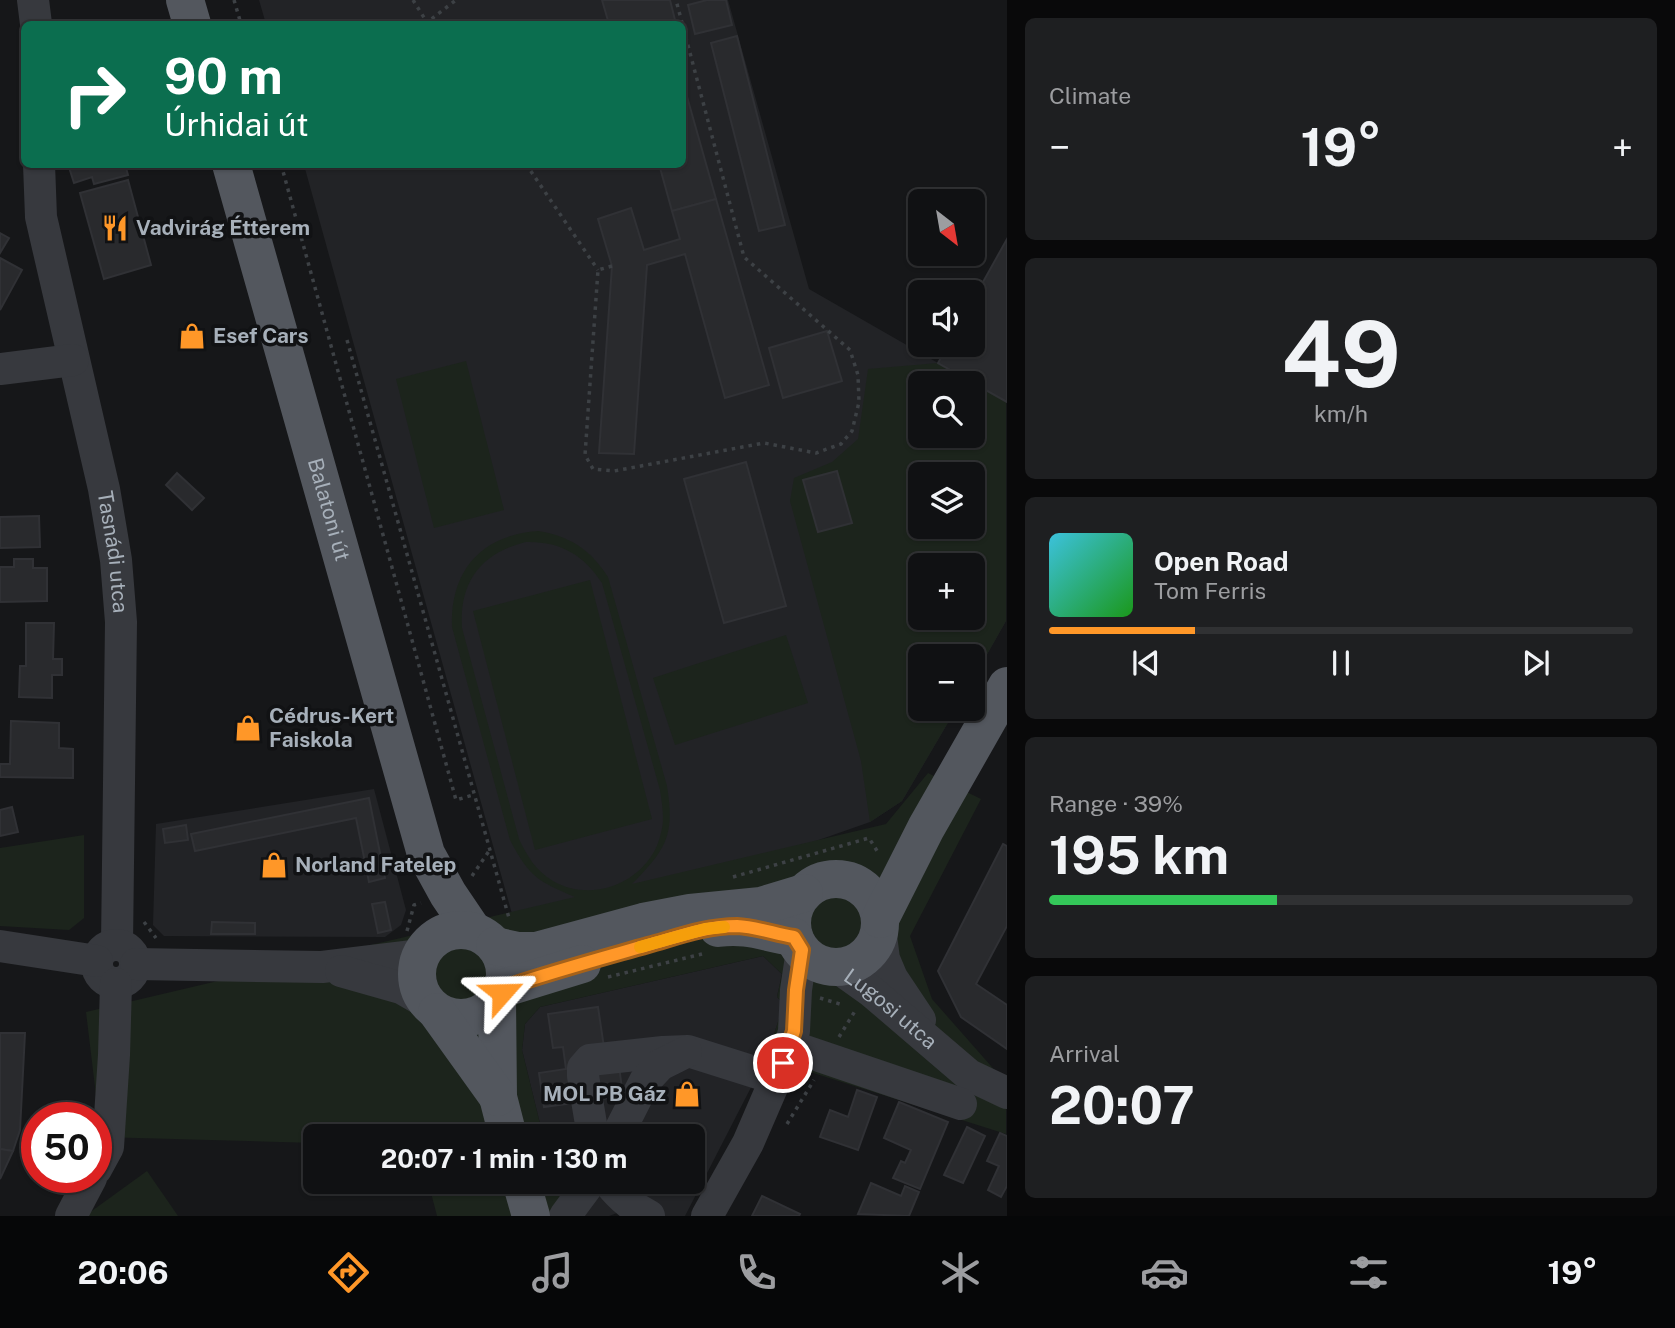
<!DOCTYPE html>
<meta charset="utf-8">
<style>
:root{--surface:#101113;--page:#1e1f21;--text:#f1f3f6;--muted:#9c9da0;--line:#303133;--accent:#ff9728}
body{margin:0;font-family:"Public Sans",sans-serif;background:var(--page);color:var(--text);height:100vh;display:flex;flex-direction:column;font-size:26px;white-space:nowrap}
*{box-sizing:border-box;margin:0}
p{font-size:23px;color:var(--muted)}
.icon{flex:none;width:38px;height:38px;fill:none;stroke:currentColor;stroke-width:2;stroke-linecap:round;stroke-linejoin:round}
.map{position:relative;flex:1;overflow:hidden}
.details{display:flex;flex-direction:column;gap:18px;padding:18px;background:#09090a;width:668px}
.details>*{flex:none}
.banner{position:absolute;left:21px;top:21px;width:665px;height:147px;border-radius:10px;box-shadow:0 2px 5px #0004,0 0 0 2px var(--line);background:#0b6e4f;color:#fff;overflow:hidden}
.needle{width:46px;rotate:149deg}
.tools{position:absolute;left:908px;top:189px;display:grid;gap:14px}
.tools a{display:grid;place-items:center;width:77px;height:77px;border-radius:10px;background:var(--surface);box-shadow:0 2px 5px #0004,0 0 0 2px var(--line);font-size:35px}
.speed{position:absolute;left:21px;top:1102px;display:flex;gap:14px;font-size:35px;font-weight:700;text-align:center}
.speed>*{display:grid;place-content:center;width:91px;height:91px;border-radius:50%;background:var(--surface);box-shadow:0 2px 5px #0004,0 0 0 2px var(--line);line-height:1}
.speed .limit{border:10px solid #d22;background:#fff;color:#111}
.pin{position:absolute;display:grid;place-items:center;width:60px;height:60px;color:#fff;margin:-30px;border:4px solid #fff;border-radius:50%;box-shadow:0 2px 7px #0007}
.me{position:absolute;width:77px;margin:-38px;rotate:65deg;stroke-linejoin:round;filter:drop-shadow(0 0 5px #0008)}
.turn{display:flex;align-items:center;gap:24px;height:147px;padding:0 28px;font-size:32px}
.turn .icon{width:91px;height:91px;stroke-width:2.5}
.turn b{display:block;font-size:49px;line-height:60px}
.big{font-size:52px;font-weight:700;line-height:1.1}
.details .widget{flex:1;display:flex;flex-direction:column;justify-content:center;gap:10px;min-width:0;padding:0 24px;border-radius:10px;background:var(--page)}
.details .dial{align-items:center;gap:0}
.dial b{font-size:91px;line-height:1}
.song{display:flex;align-items:center;gap:21px}
.cover{width:84px;height:84px;border-radius:10px;background:linear-gradient(135deg,hsl(190 70% 55%),hsl(120 70% 35%))}
.played{height:7px;border-radius:4px;background:linear-gradient(90deg,var(--accent) 25%,var(--line) 25%)}
.keys{display:flex;justify-content:space-around;direction:ltr}
.heat{display:flex;justify-content:space-between;align-items:center;font-size:38px;direction:ltr}
.charge{height:10px;border-radius:5px;background:linear-gradient(90deg,#34c759 39%,var(--line) 0)}
.trip{position:absolute;left:303px;top:1124px;width:402px;height:70px;border-radius:10px;background:var(--surface);box-shadow:0 2px 5px #0004,0 0 0 2px var(--line);font-weight:700;line-height:70px;text-align:center}
.tabs{display:flex;height:112px;justify-content:space-around;align-items:center;background:#060708;color:var(--muted)}
.tabs .icon{width:49px;height:49px}
.tabs .on{color:var(--accent)}
.tabs b{font-size:32px;color:var(--text)}
main{display:flex;flex:1;min-height:0}
.map>svg:first-child{display:block}
.built{fill:#222326;fill-rule:evenodd}
.green{fill:#1c241c;fill-rule:evenodd}
.building{fill:#292a2d;stroke:#303135;stroke-width:2}
.lines{fill:none;stroke-linecap:round;stroke-linejoin:round}
.path{stroke:#3d4145;stroke-width:3.5;stroke-dasharray:3.5 5;stroke-linecap:butt}
.minor{stroke:#37393e;stroke-width:32}
.major{stroke:#53575e;stroke-width:38}
.route-casing{stroke:#a6621a;stroke-width:18}
.route{stroke:#ff9728;stroke-width:12}
.slow{stroke:#f59e0b;stroke-width:12}
.labels{text-anchor:middle;stroke-width:7;stroke-linejoin:round;paint-order:stroke}
.poi-label{font-size:21px;font-weight:bold;fill:#a7b0ba;stroke:#111214;text-anchor:start}
.street-label{font-size:21px;fill:#a7b0ba;stroke:#111214}
</style>
<main>
<div class="map">
<svg width="1007" height="1216" viewBox="0 0 1007 1216">
<rect width="100%" height="100%" fill="#161719"/>
<!-- built -->
<g class="built">
<path d="M259,0H728L809,289L1006,402V621L973,679V656H920V709H956L902,801L870,822L813,842L512,914L304,165L682,164V24H266ZM920,383H973V436H920ZM920,474H973V527H920ZM920,565H973V618H920Z"/>
<polygon points="374,789 406,910 401,925 385,937 164,936 153,925 156,824"/>
<polygon points="763,956 782,974 777,997 784,1004 766,1058 685,1216 621,1216 617,1213 609,1216 564,1216 555,1181 693,1181 693,1136 543,1136 522,1050 525,1024 540,1007"/>
</g>
<!-- green -->
<g class="green">
<polygon points="466,361 504,510 434,528 396,379"/>
<path d="M938,363L1006,402V621L973,679V656H920V709H956L902,801L870,822L861,761L790,501L794,478L832,462L858,439L868,369ZM920,383H973V436H920ZM920,474H973V527H920ZM920,565H973V618H920Z"/>
<path d="M538,531C570,536 591,550 608,577L667,786C675,836 666,849 632,884L886,824L928,773L981,799L910,936L932,999L1006,1083V1134L766,1058L784,1004L777,997L782,974L763,956L540,1007L525,1024L522,1050L543,1136H315V1143L101,1137L86,1012L575,897C538,881 530,878 510,840L452,627C450,571 481,535 538,531ZM526,542C560,541 584,555 602,583L660,790C662,804 665,819 661,833C651,880 594,905 553,881C536,871 527,856 519,839L462,628C459,582 481,553 526,542Z"/>
<polygon points="590,580 652,819 535,850 473,611"/>
<polygon points="786,635 808,703 675,745 653,678"/>
<polygon points="84,835 84,918 69,930 0,926 0,848"/>
<polygon points="147,1171 178,1216 87,1216 89,1213"/>
<polygon points="428,1181 555,1181 564,1216 437,1216"/>
</g>
<!-- building -->
<g class="building">
<polygon points="602,0 670,0 676,24 609,24"/>
<polygon points="707,0 726,0 732,25 695,34 688,5"/>
<polygon points="737,36 785,225 759,231 711,43"/>
<polygon points="682,79 716,199 672,211 659,164 682,164"/>
<polygon points="68,164 125,164 128,175 94,184 92,177 74,183"/>
<polygon points="128,180 151,265 104,279 80,193"/>
<polygon points="716,199 769,385 725,398 685,254 647,265 634,454 599,453 612,266 598,219 631,208 644,250 680,239 672,211"/>
<polygon points="0,233 9,238 0,253"/>
<polygon points="1007,239 1007,402 938,363 948,345 973,345 973,300"/>
<polygon points="0,258 22,270 0,310"/>
<polygon points="827,331 842,381 783,398 769,348"/>
<polygon points="746,462 786,606 724,623 684,479"/>
<polygon points="837,471 852,523 818,532 803,480"/>
<polygon points="177,473 204,498 192,510 166,485"/>
<polygon points="39,516 40,547 0,548 0,517"/>
<polygon points="14,559 33,559 33,568 47,568 47,601 0,602 0,567 14,567"/>
<polygon points="26,623 54,623 53,659 62,659 62,675 52,675 52,698 19,697 20,666 26,666"/>
<polygon points="11,721 59,723 59,748 73,749 73,778 0,777 0,764 10,764"/>
<polygon points="369,798 385,878 369,882 356,818 195,851 191,834"/>
<polygon points="12,807 18,832 0,836 0,810"/>
<polygon points="186,825 188,840 165,843 163,829"/>
<polygon points="1003,844 1007,846 1007,926 976,984 1007,1005 1007,1049 961,1017 938,971"/>
<polygon points="385,902 391,930 378,933 372,904"/>
<polygon points="212,922 255,923 255,934 211,934"/>
<polygon points="598,1007 606,1061 618,1059 623,1096 544,1107 539,1073 566,1069 563,1047 553,1048 548,1014"/>
<polygon points="0,1033 25,1033 20,1130 13,1151 0,1149"/>
<polygon points="857,1090 877,1097 858,1150 820,1137 830,1110 848,1117"/>
<polygon points="899,1102 948,1122 920,1189 893,1178 901,1161 905,1163 911,1150 884,1138"/>
<polygon points="967,1127 985,1136 963,1183 944,1175"/>
<polygon points="1000,1133 1007,1136 1007,1186 1001,1197 988,1190 999,1166 987,1161"/>
<polygon points="0,1149 13,1151 0,1179"/>
<polygon points="871,1183 901,1196 905,1186 919,1192 909,1216 858,1214"/>
<polygon points="762,1196 800,1214 799,1216 752,1216"/>
</g>
<g class="lines">
<!-- path -->
<g class="path">
<polyline points="234,0 241,24"/>
<polyline points="413,0 428,24"/>
<polyline points="425,24 456,0"/>
<polyline points="281,164 456,800 473,795"/>
<polyline points="526,164 598,270"/>
<polyline points="612,266 598,270 585,455 593,469 614,471 764,443 816,453 841,444 852,431 859,402 858,375 850,350 744,257 676,0"/>
<polyline points="347,340 509,918"/>
<polyline points="472,876 489,851"/>
<polyline points="733,877 869,838 879,854"/>
<polyline points="144,922 156,938"/>
<polyline points="407,931 414,905 421,903"/>
<polyline points="608,977 702,954"/>
<polyline points="820,998 843,1005"/>
<polyline points="839,1037 855,1011"/>
<polyline points="787,1124 814,1080"/>
</g>
<!-- minor -->
<g class="minor">
<polyline points="33,0 36,24"/>
<path id="s1" d="M39,164L41,217L104,489L116,560L121,622L117,944"/>
<polyline points="0,369 73,360"/>
<polyline points="880,928 884,959 892,978 920,1020"/>
<circle cx="116" cy="964" r="19"/>
<polyline points="0,946 97,961"/>
<polyline points="136,964 322,967 421,955"/>
<path id="s2" d="M837,967L872,992L969,1075L1007,1093"/>
<polyline points="341,971 401,988 427,1003"/>
<polyline points="790,1046 961,1104"/>
<polyline points="593,1136 583,1076 583,1068 590,1060 663,1052 688,1051 777,1079"/>
<polyline points="617,1136 645,1081 660,1065 686,1052"/>
<polyline points="96,1169 108,1147 114,1055 116,984"/>
<path d="M608,1181C619,1196 632,1207 649,1216"/>
<polyline points="71,1216 91,1178"/>
<polyline points="565,1216 591,1181"/>
<polyline points="707,1216 748,1143 790,1046 794,1031 796,990 802,950"/>
</g>
<!-- major -->
<g class="major">
<polyline points="185,0 192,24"/>
<path id="s3" d="M231,164L426,854L448,894L473,931"/>
<circle cx="836" cy="923" r="44"/>
<polyline points="880,919 926,828 1007,686"/>
<path d="M718,928C749,924 765,933 794,937"/>
<circle cx="461" cy="974" r="44"/>
<polyline points="495,946 518,951 536,951 643,922 690,913 761,906 804,893"/>
<polyline points="504,988 582,964"/>
<polyline points="497,1000 498,1097 508,1136"/>
<polyline points="437,1012 498,1097"/>
<polyline points="521,1181 531,1216"/>
</g>
</g>
<g class="lines">
<!-- route casing -->
<g class="route-casing">
<path id="route" d="M502,993L504,988C551,972 599,959 648,945C677,937 706,926 737,926C757,927 775,934 794,937L802,950L796,990L794,1031L783,1063"/>
</g>
<!-- route -->
<use href="#route" class="route"/>
<!-- slow -->
<polyline class="slow" points="640,947 705,929 724,927"/>
</g>
<!-- icons -->
<defs>
<g id="restaurant-bare" transform="scale(2.1)"><path d="M-5-6h1v4h1v-4h1v4h1v-4h1v5L-1.5 .5V6h-2V.5L-5-1ZM5-6V6H3V1.5H1.5Q1.5-4 5-6Z" fill="#ff9728" stroke="#111214" stroke-width="2.5" paint-order="stroke"/></g>
<g id="shop-bare" transform="scale(2.1)"><path d="M-5-2.5h2.3a2.7 3.5 0 0 1 5.4 0H5L5.5 6h-11ZM-1.5-2.5h3a1.5 2.3 0 0 0-3 0Z" fill="#ff9728" stroke="#111214" stroke-width="2.5" paint-order="stroke"/></g>
</defs>
<g fill-rule="evenodd">
<use href="#restaurant-bare" x="115" y="228"/>
<use href="#shop-bare" x="192" y="336"/>
<use href="#shop-bare" x="248" y="728"/>
<use href="#shop-bare" x="274" y="865"/>
<use href="#shop-bare" x="687" y="1094"/>
</g>
<g class="labels">
<!-- poi labels -->
<g class="poi-label">
<text x="136" y="235">Vadvirág Étterem</text>
<text x="213" y="343">Esef Cars</text>
<text x="269" y="723">Cédrus-Kert<tspan x="269" dy="24">Faiskola</tspan></text>
<text x="295" y="872">Norland Fatelep</text>
<text x="666" y="1101" text-anchor="end">MOL PB Gáz</text>
</g>
<!-- street labels -->
<g class="street-label">
<text dy="7" stroke="none"><textPath href="#s3" startOffset="359">Balatoni út</textPath></text>
<text dy="7" stroke="none"><textPath href="#s1" startOffset="396">Tasnádi utca</textPath></text>
<text dy="7" stroke="none"><textPath href="#s2" startOffset="68">Lugosi utca</textPath></text>
</g>
</g>
</svg>
<div class="tools">
<a><svg class="needle" viewBox="-14 -14 28 28"><path d="M0-13l5 13h-10z" fill="#e53935"/><path d="M0 13l5-13h-10z" fill="#9c9da0"/></svg></a>
<a><svg class="icon" aria-label="sound" viewBox="0 0 24 24"><path d="M4 9h4l5-4v14l-5-4H4zM17 9q2 3 0 6"/></svg></a>
<a><svg class="icon" aria-label="search" viewBox="0 0 24 24"><circle cx="10" cy="10" r="6"/><path d="M15 15l6 6"/></svg></a>
<a><svg class="icon" aria-label="layers" viewBox="0 0 24 24"><path d="M12 4l9 5-9 5-9-5zM3 14l9 5 9-5"/></svg></a>
<a>+</a>
<a>−</a>
</div>
<div class="speed"><div class="limit">50</div></div>
<div class="pin" style="left:783px;top:1063px;background:#d93025"><svg class="icon" aria-label="arrive" viewBox="0 0 24 24"><path d="M6 21V4h12l-3 4 3 4H6"/></svg></div>
<svg class="me" style="left:502px;top:993px" viewBox="-20 -20 40 40"><path d="M0-17L14 15 0 8-14 15z" fill="#ff9728" stroke="#fff" stroke-width="4"/></svg>
<div class="trip">20:07 · 1 min · 130 m</div>
<div class="banner">
<div class="turn"><svg class="icon" aria-label="right" viewBox="0 0 24 24"><path d="M7 20v-9h11M14 6l5 5-5 5"/></svg><div><b>90 m</b>Úrhidai út</div></div>
</div>
</div>
<section class="details">
<div class="widget"><p>Climate</p>
<div class="heat"><a>−</a><b class="big">19°</b><a>+</a></div>
</div>
<div class="widget dial"><b>49</b><p>km/h</p></div>
<div class="widget">
<div class="song"><i class="cover"></i><div><b>Open Road</b><p>Tom Ferris</p></div></div>
<div class="played"></div>
<div class="keys"><svg class="icon" aria-label="previous" viewBox="0 0 24 24"><path d="M18 5L8 12l10 7zM5 5v14"/></svg><svg class="icon" aria-label="pause" viewBox="0 0 24 24"><path d="M8 5v14M16 5v14"/></svg><svg class="icon" aria-label="next" viewBox="0 0 24 24"><path d="M6 5l10 7-10 7zM19 5v14"/></svg></div>
</div>
<div class="widget"><p>Range · 39%</p><b class="big">195 km</b><div class="charge"></div></div>
<div class="widget"><p>Arrival</p><b class="big">20:07</b></div>
</section>
</main>
<nav class="tabs">
<b>20:06</b>
<svg class="icon on" aria-label="directions" viewBox="0 0 24 24"><path d="M12 3l9 9-9 9-9-9zM9 14v-3h6M13 9l2 2-2 2"/></svg>
<svg class="icon" aria-label="music" viewBox="0 0 24 24"><path d="M9 18V5l10-2v13"/><circle cx="6" cy="18" r="3"/><circle cx="16" cy="16" r="3"/></svg>
<svg class="icon" aria-label="phone" viewBox="0 0 24 24"><path d="M5 4h4l2 5-3 2q2 4 5 5l2-3 5 2v4C11 20 4 13 5 4z"/></svg>
<svg class="icon" aria-label="climate" viewBox="0 0 24 24"><path d="M12 3v18M4 7l16 10M4 17L20 7"/></svg>
<svg class="icon" aria-label="car" viewBox="0 0 24 24"><path d="M5 17H2v-5l4-1 3-4h7l3 4 3 1v5h-3M9 17h6M6 11h13"/><circle cx="7" cy="17" r="2"/><circle cx="17" cy="17" r="2"/></svg>
<svg class="icon" aria-label="filters" viewBox="0 0 24 24"><path d="M4 7h16M4 17h16"/><circle cx="9" cy="7" r="2"/><circle cx="15" cy="17" r="2"/></svg>
<b>19°</b>
</nav>
